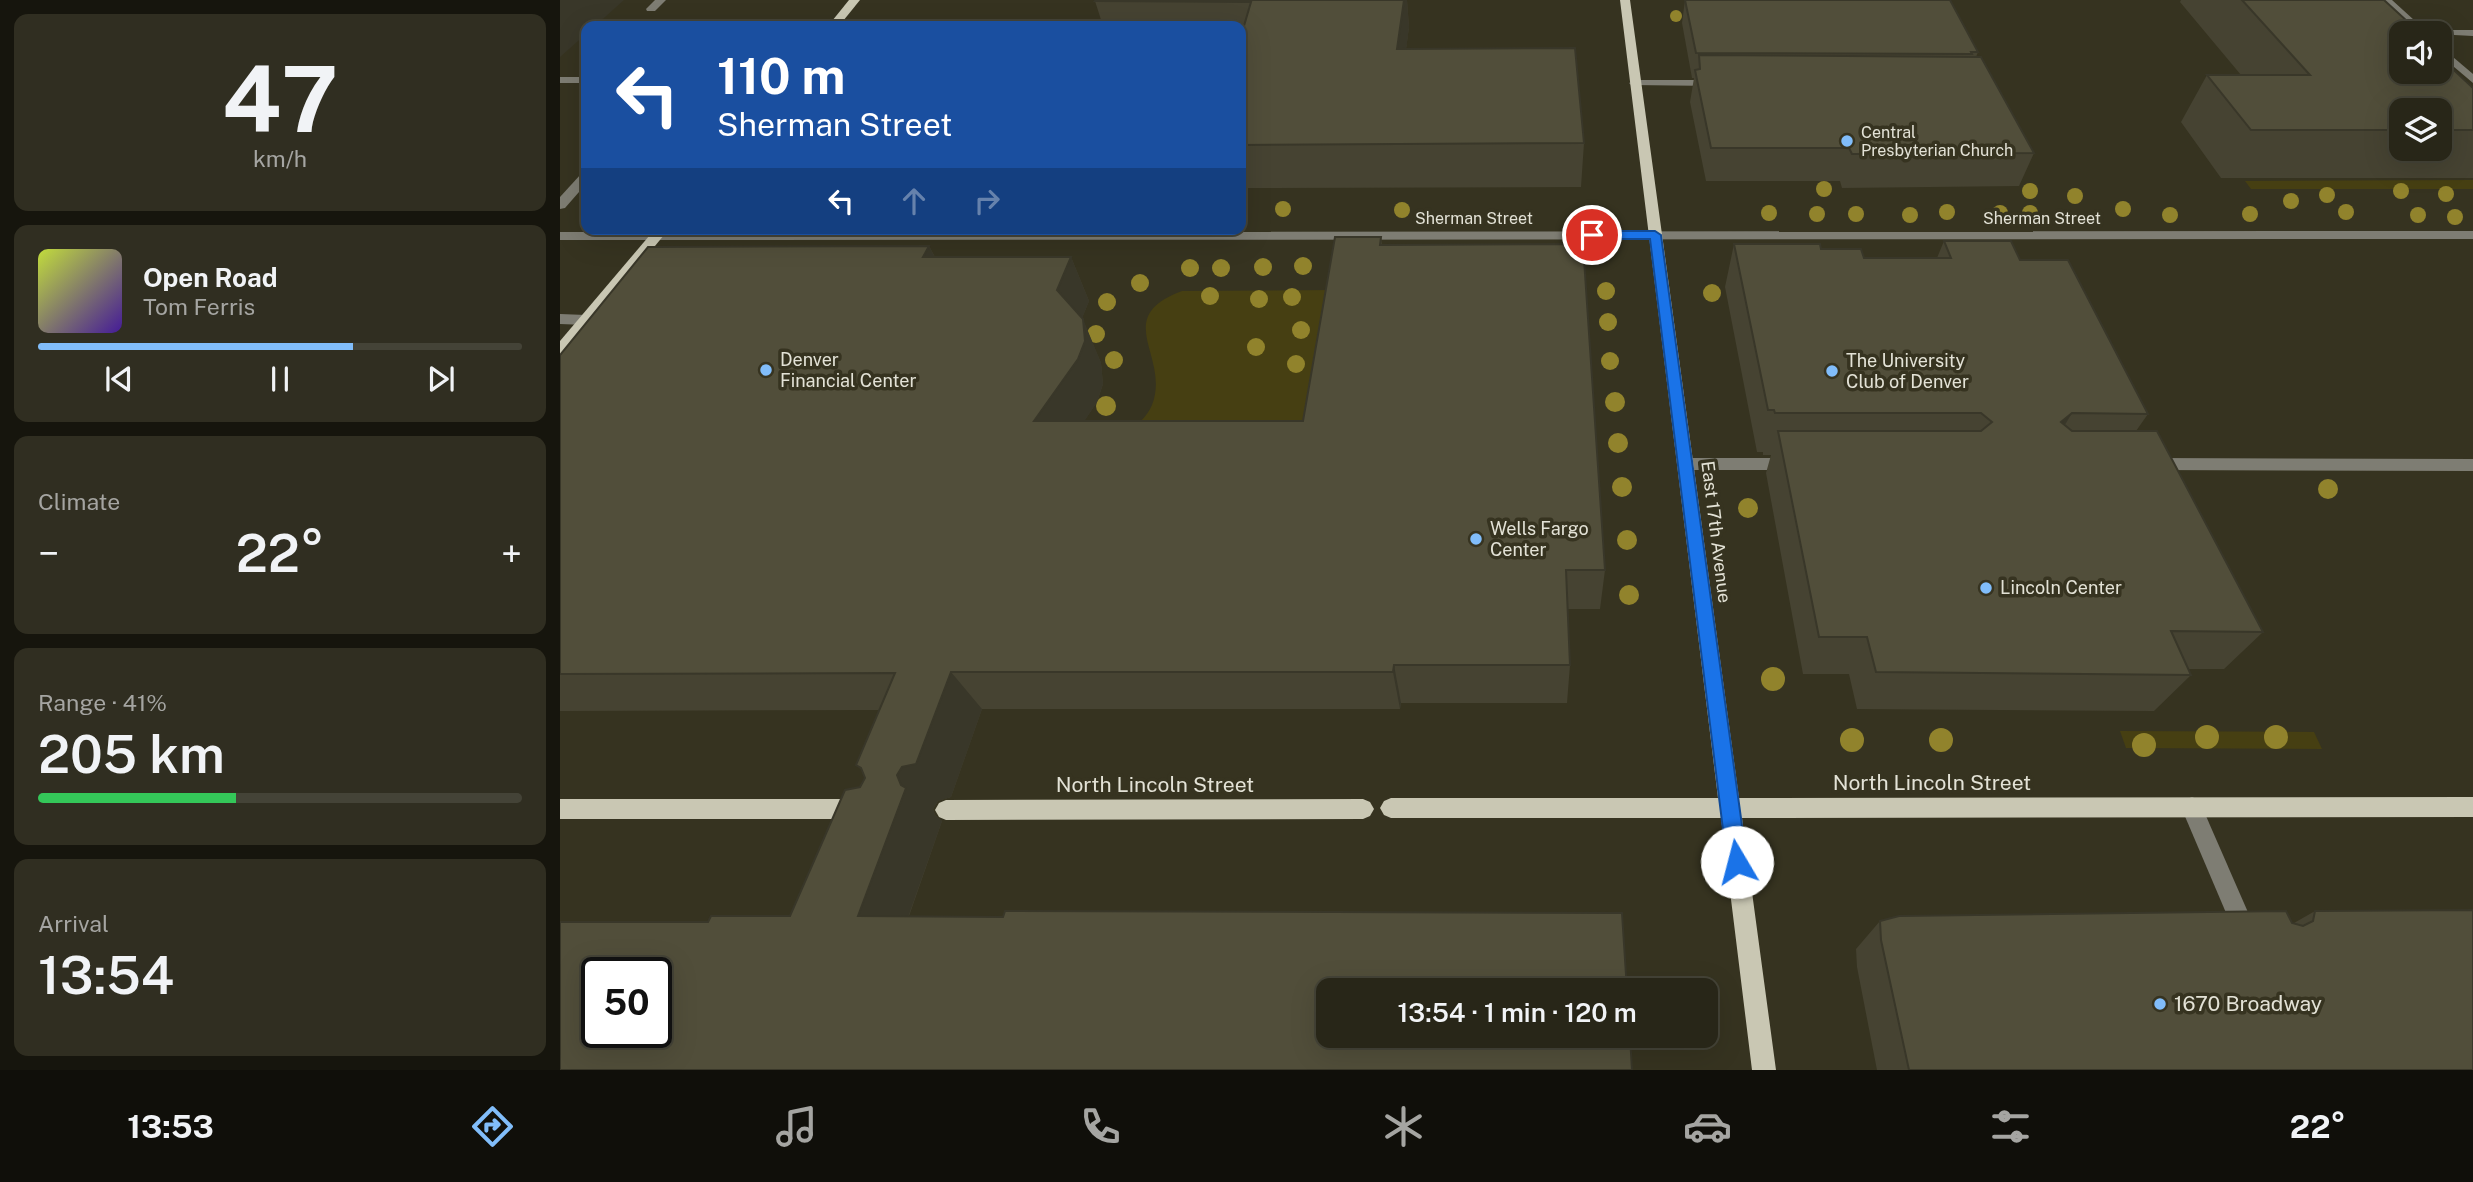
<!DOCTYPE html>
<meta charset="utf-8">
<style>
:root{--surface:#282618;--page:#302e21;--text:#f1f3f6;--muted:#a5a5a2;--line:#444337;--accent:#81bdfa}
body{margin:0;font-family:"Public Sans",sans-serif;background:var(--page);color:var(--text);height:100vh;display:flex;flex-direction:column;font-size:26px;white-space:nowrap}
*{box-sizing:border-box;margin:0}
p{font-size:23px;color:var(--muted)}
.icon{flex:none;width:38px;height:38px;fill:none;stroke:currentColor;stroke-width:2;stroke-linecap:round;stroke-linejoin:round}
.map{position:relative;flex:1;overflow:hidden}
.sheet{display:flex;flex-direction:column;gap:14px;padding:14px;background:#16150d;width:560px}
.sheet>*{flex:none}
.top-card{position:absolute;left:21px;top:21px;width:665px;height:214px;border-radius:14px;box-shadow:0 7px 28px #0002,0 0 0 2px var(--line);background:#1a4fa0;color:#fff;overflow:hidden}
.controls{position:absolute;left:1829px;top:21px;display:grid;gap:14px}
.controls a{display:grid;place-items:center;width:63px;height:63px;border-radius:14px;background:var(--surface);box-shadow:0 7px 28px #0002,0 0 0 2px var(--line);font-size:35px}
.speed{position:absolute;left:21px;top:957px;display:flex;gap:14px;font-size:35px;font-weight:700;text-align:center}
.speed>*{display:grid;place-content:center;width:91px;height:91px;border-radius:50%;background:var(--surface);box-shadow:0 7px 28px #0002,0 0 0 2px var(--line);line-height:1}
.speed .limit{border:4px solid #111;border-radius:10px;background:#fff;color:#111}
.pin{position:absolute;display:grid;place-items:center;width:60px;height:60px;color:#fff;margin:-30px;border:4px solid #fff;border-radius:50%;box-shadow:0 2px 7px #0007}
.me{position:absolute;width:77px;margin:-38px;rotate:352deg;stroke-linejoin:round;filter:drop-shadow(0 0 5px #0008)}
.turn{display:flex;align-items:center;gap:24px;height:147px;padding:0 21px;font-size:32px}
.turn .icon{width:91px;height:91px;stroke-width:2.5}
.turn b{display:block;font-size:49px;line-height:60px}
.lanes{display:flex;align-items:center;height:66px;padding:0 21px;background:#0003;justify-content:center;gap:35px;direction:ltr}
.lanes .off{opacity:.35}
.big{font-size:52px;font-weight:600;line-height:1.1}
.sheet .card{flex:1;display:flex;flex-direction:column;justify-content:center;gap:10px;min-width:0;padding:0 24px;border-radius:14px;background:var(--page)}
.sheet .dial{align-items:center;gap:0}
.dial b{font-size:91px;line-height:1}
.song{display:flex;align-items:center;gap:21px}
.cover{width:84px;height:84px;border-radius:10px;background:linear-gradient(135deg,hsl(70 70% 55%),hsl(260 70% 35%))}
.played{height:7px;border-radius:4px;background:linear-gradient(90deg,var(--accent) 65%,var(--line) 65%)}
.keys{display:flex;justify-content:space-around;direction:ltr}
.heat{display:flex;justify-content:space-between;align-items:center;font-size:38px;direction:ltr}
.charge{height:10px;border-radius:5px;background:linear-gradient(90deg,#34c759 41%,var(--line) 0)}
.trip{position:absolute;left:756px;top:978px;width:402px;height:70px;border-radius:14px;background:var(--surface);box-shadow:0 7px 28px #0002,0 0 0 2px var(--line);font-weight:600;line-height:70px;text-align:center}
.tabs{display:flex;height:112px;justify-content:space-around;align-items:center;background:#100f0a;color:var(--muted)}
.tabs .icon{width:49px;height:49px}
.tabs .on{color:var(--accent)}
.tabs b{font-size:32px;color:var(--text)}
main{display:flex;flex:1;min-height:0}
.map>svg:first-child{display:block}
.green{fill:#463f12}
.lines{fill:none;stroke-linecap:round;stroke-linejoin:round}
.minor{fill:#7e7d73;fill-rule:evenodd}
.major{fill:#c9c7b3;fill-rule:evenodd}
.tree{fill:#91832c}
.wall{fill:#464332;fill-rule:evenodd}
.shaded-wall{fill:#393729}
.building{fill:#514e3a;stroke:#393729;stroke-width:2;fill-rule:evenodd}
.route{fill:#1a73e8;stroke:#114b97;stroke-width:2}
.poi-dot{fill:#81bdfa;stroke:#363320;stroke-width:2.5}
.labels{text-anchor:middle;stroke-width:7;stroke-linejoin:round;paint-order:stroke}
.far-poi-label{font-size:16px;fill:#e3e2d6;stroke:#363320;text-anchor:start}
.far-street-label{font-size:16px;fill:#e3e2d6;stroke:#363320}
.poi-label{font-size:18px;fill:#e3e2d6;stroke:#363320;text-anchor:start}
.street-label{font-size:18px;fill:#e3e2d6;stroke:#363320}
.near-street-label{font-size:21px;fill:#e3e2d6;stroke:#363320}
.near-poi-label{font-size:21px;fill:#e3e2d6;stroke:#363320;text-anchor:start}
</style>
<main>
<section class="sheet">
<div class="card dial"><b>47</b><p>km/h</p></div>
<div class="card">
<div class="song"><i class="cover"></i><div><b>Open Road</b><p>Tom Ferris</p></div></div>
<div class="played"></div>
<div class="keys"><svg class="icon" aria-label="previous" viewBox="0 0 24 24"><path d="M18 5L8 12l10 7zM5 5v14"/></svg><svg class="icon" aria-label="pause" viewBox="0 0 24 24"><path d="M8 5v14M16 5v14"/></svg><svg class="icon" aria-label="next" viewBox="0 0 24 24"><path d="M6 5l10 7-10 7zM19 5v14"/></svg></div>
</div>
<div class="card"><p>Climate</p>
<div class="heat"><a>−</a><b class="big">22°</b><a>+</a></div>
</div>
<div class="card"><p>Range · 41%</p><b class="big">205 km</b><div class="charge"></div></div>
<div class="card"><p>Arrival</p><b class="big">13:54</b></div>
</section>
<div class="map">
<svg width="1913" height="1070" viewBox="0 0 1913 1070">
<rect width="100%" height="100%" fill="#363320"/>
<!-- green -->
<g class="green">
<polygon points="1913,180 1913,189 1691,189 1685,181"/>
<path d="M775,290L748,461L567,433C577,425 587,417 592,405C611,356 550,318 622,291Z"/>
<polygon points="1560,731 1754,732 1762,749 1566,748"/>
</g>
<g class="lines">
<!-- minor -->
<g class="minor">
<polygon points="95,0 106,0 95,11 87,11 86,9"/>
<polygon points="1821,0 1832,0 1865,30 1913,30 1913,36 1856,33"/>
<polygon points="1880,46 1913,74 1913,83 1880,55"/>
<rect x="0" y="77" width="26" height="6"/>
<polygon points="1075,80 1156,80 1162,83 1156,86 1071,85 1069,83"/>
<polygon points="26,173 26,184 5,208 0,209 0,197 21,174"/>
<polygon points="1913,231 1913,239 0,240 0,232"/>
<polygon points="0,314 26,315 33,320 26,325 0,324"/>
<polygon points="1125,458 1232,458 1240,464 1232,470 1125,470 1117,464"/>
<polygon points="1591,458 1913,459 1913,471 1591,470 1583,464"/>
<polygon points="1632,797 1639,800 1697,933 1694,941 1686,944 1678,941 1621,807 1625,800"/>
</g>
<!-- major -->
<g class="major">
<polygon points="289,0 300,0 279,26 268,26"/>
<polygon points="1060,0 1070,0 1179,798 1913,797 1913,817 1182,818 1216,1070 1192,1070 1161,818 831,818 824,815 820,808 824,801 831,798 1158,798"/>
<polygon points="95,229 109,229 5,355 0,356 0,341"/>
<polygon points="0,799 298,799 305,802 309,809 305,816 298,819 0,819"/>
<polygon points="803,799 810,802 814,809 810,816 803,819 386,820 379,817 375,810 379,803 386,800"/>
</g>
</g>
<!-- trees -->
<g class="tree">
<circle cx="1116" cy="16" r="6"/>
<circle cx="1264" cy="189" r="8"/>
<circle cx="1470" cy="191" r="8"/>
<circle cx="1841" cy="191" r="8"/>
<circle cx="1886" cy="194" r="8"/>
<circle cx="1767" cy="195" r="8"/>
<circle cx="1515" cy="196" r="8"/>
<circle cx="1731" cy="201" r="8"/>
<circle cx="723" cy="209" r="8"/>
<circle cx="1563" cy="209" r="8"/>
<circle cx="842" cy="210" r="8"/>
<circle cx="1387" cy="212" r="8"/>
<circle cx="1786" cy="212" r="8"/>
<circle cx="1209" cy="213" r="8"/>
<circle cx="1440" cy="213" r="8"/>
<circle cx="1470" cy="213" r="8"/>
<circle cx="1257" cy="214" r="8"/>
<circle cx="1296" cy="214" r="8"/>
<circle cx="1690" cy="214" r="8"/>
<circle cx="1350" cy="215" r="8"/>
<circle cx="1610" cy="215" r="8"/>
<circle cx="1858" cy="215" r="8"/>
<circle cx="1895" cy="217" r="8"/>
<circle cx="743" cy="266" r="9"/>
<circle cx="703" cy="267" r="9"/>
<circle cx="630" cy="268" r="9"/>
<circle cx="661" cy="268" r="9"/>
<circle cx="580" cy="283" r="9"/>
<circle cx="1046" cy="291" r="9"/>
<circle cx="1152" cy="293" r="9"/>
<circle cx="650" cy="296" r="9"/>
<circle cx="732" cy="297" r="9"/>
<circle cx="699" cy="299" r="9"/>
<circle cx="547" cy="302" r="9"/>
<circle cx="1048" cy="322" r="9"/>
<circle cx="741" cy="330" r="9"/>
<circle cx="536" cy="334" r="9"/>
<circle cx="696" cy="347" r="9"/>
<circle cx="554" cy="360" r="9"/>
<circle cx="1050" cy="361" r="9"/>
<circle cx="736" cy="364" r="9"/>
<circle cx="1055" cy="402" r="10"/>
<circle cx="546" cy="406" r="10"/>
<circle cx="1058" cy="443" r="10"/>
<circle cx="1062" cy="487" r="10"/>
<circle cx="1768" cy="489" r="10"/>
<circle cx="1188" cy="508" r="10"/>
<circle cx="1067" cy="540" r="10"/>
<circle cx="1069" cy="595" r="10"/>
<circle cx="1213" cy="679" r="12"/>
<circle cx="1647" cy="737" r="12"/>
<circle cx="1716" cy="737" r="12"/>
<circle cx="1292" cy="740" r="12"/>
<circle cx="1381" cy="740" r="12"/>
<circle cx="1584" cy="745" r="12"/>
</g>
<!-- wall -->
<g class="wall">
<polygon points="847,0 849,27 846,49 1024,143 1021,187 681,188 681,26 543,26 535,1"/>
<polygon points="1125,0 1418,52 1416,57 1474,153 1459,186 1282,188 1280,181 1146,181 1130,102 1134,78 1132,78 1122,23"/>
<path d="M1621,0H1824L1841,33L1913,88V178H1661L1621,122L1647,75H1681L1620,2ZM1841,110H1880V149H1841Z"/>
<polygon points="821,237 822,245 1045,570 1040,609 1008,609 1010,665 1007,703 841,703 840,709 422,709 391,797 378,801 373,809 375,815 382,821 349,916 443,917 1062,913 148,922 230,916 300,787 305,778 303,771 296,765 319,710 0,711 0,355 369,246 375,257 511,257 529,301 522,318 541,363 543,384 537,402 524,421 743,421"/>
<polygon points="1384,241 1460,260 1588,414 1576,431 1703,632 1664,669 1628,669 1631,675 1594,711 1297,709 1289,674 1243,674 1206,473 1211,455 1203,455 1203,452 1197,452 1165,287 1174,244 1261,249 1304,258 1377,258"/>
<polygon points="1755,911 1913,1070 1317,1070 1297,967 1296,949 1320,921 1734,923"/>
</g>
<!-- shaded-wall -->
<g class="shaded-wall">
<polygon points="0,0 64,0 35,26 26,26 26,34 0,57"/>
<polygon points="844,0 847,0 849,27 841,91 837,49"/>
<polygon points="369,246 392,290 363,257"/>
<polygon points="511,257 529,301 516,333 497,290"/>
<polygon points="523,319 541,363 543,384 537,402 496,464 474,421"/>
<polygon points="1512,413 1487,455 1501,422"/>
<polygon points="834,665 841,703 840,709 833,672"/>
<polygon points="391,672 422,709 391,797 378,801 373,809 375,815 382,821 339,943 298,916 341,785 337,775 342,767"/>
</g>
<!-- building -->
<g class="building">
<polygon points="536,0 844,0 837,49 1015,48 1024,143 681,145 681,36 691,2 535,1"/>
<polygon points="1125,0 1390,0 1418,52 1411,52 1412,54 1136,53"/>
<polygon points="1682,0 1824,0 1860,33 1841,33 1841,72 1880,72 1880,57 1913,88 1913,130 1880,130 1880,110 1841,110 1841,130 1691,130 1647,75 1750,75"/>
<polygon points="1139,55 1421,57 1474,153 1292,154 1289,148 1151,148 1135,70 1140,69"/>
<path d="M775,237H821L820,245L1023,244L1045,570H1006L1010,665H834L833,672H391L356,764L342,767L337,775L341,785L346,788L298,916L443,917L445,911L1062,913L1067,990H768V1036H1070L1072,1070H0V922H148L151,916H230L285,790L300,787L305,778L301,768L296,765L335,673L0,674V355L88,247L369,246L363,257H511L497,290L523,319L525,341L518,359L474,421H743ZM37,973H96V1032H37Z"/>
<polygon points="1384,241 1451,241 1460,260 1508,260 1588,414 1512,413 1501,422 1512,431 1597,431 1703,632 1611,631 1631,675 1316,672 1307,637 1259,637 1218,431 1421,431 1432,422 1421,413 1215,413 1214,410 1208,410 1174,244 1260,244 1261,249 1301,249 1304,258 1391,258"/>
<polygon points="1913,910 1913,1070 1349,1070 1321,940 1320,921 1339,916 1726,911 1732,923 1743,926 1753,921 1755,911"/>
</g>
<!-- route -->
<polygon class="route" points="1095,231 1101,235 1187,862 1184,869 1177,872 1170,869 1167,862 1090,239 1032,239 1026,235 1032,231"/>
<!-- markers -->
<g class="poi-dot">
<circle cx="1287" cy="141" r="7"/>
<circle cx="206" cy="370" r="7"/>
<circle cx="1272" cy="371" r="7"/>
<circle cx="916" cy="539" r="7"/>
<circle cx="1426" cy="588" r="7"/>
<circle cx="1600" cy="1004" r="7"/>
</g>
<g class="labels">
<!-- far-poi labels -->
<g class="far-poi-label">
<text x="1301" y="138">Central<tspan x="1301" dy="18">Presbyterian Church</tspan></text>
</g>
<!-- far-street labels -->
<g class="far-street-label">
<text x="914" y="224">Sherman Street</text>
<text x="1482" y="224">Sherman Street</text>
</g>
<!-- poi labels -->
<g class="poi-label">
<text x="220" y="366">Denver<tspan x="220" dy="21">Financial Center</tspan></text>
<text x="1286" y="367">The University<tspan x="1286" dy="21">Club of Denver</tspan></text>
<text x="930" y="535">Wells Fargo<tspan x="930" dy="21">Center</tspan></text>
<text x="1440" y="594">Lincoln Center</text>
</g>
<!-- street labels -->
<g class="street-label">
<text transform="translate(1156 532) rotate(83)" y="6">East 17th Avenue</text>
</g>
<!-- near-street labels -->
<g class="near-street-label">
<text x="1372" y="790">North Lincoln Street</text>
<text x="595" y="792">North Lincoln Street</text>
</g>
<!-- near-poi labels -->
<g class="near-poi-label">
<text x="1614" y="1011">1670 Broadway</text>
</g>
</g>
</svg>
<div class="controls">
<a><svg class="icon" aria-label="sound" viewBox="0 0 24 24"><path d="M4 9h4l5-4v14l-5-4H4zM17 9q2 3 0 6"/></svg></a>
<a><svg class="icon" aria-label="layers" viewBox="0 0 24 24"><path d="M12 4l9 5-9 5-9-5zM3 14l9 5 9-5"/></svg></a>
</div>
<div class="speed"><div class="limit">50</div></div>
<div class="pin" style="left:1032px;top:235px;background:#d93025"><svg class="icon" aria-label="arrive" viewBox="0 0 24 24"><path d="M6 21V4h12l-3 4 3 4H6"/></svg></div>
<svg class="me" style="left:1177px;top:862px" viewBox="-20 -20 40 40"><circle r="19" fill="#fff"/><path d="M0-13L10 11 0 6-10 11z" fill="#1a73e8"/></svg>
<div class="trip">13:54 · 1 min · 120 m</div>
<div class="top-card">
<div class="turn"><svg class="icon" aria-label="left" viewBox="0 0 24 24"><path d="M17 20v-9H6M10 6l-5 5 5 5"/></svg><div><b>110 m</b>Sherman Street</div></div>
<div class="lanes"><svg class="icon" aria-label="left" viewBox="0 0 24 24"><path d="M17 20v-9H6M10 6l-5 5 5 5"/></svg><svg class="icon off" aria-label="ahead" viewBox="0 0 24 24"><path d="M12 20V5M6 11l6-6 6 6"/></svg><svg class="icon off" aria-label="right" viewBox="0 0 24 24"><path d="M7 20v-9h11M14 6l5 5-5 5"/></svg></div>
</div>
</div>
</main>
<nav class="tabs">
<b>13:53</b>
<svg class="icon on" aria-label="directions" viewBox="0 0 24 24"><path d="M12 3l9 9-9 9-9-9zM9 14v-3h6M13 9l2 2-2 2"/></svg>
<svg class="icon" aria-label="music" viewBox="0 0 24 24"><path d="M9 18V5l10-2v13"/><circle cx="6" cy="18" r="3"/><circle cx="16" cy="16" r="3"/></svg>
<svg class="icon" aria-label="phone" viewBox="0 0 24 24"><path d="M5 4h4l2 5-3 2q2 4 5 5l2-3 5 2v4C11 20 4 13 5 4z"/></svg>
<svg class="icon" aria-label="climate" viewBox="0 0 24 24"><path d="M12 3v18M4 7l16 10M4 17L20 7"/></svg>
<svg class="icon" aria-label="car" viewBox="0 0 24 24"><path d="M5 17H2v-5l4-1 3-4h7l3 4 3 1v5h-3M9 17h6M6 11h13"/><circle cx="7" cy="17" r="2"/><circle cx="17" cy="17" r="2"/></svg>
<svg class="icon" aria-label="filters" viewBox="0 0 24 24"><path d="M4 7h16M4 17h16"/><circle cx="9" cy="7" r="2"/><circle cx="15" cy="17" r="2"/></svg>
<b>22°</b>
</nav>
